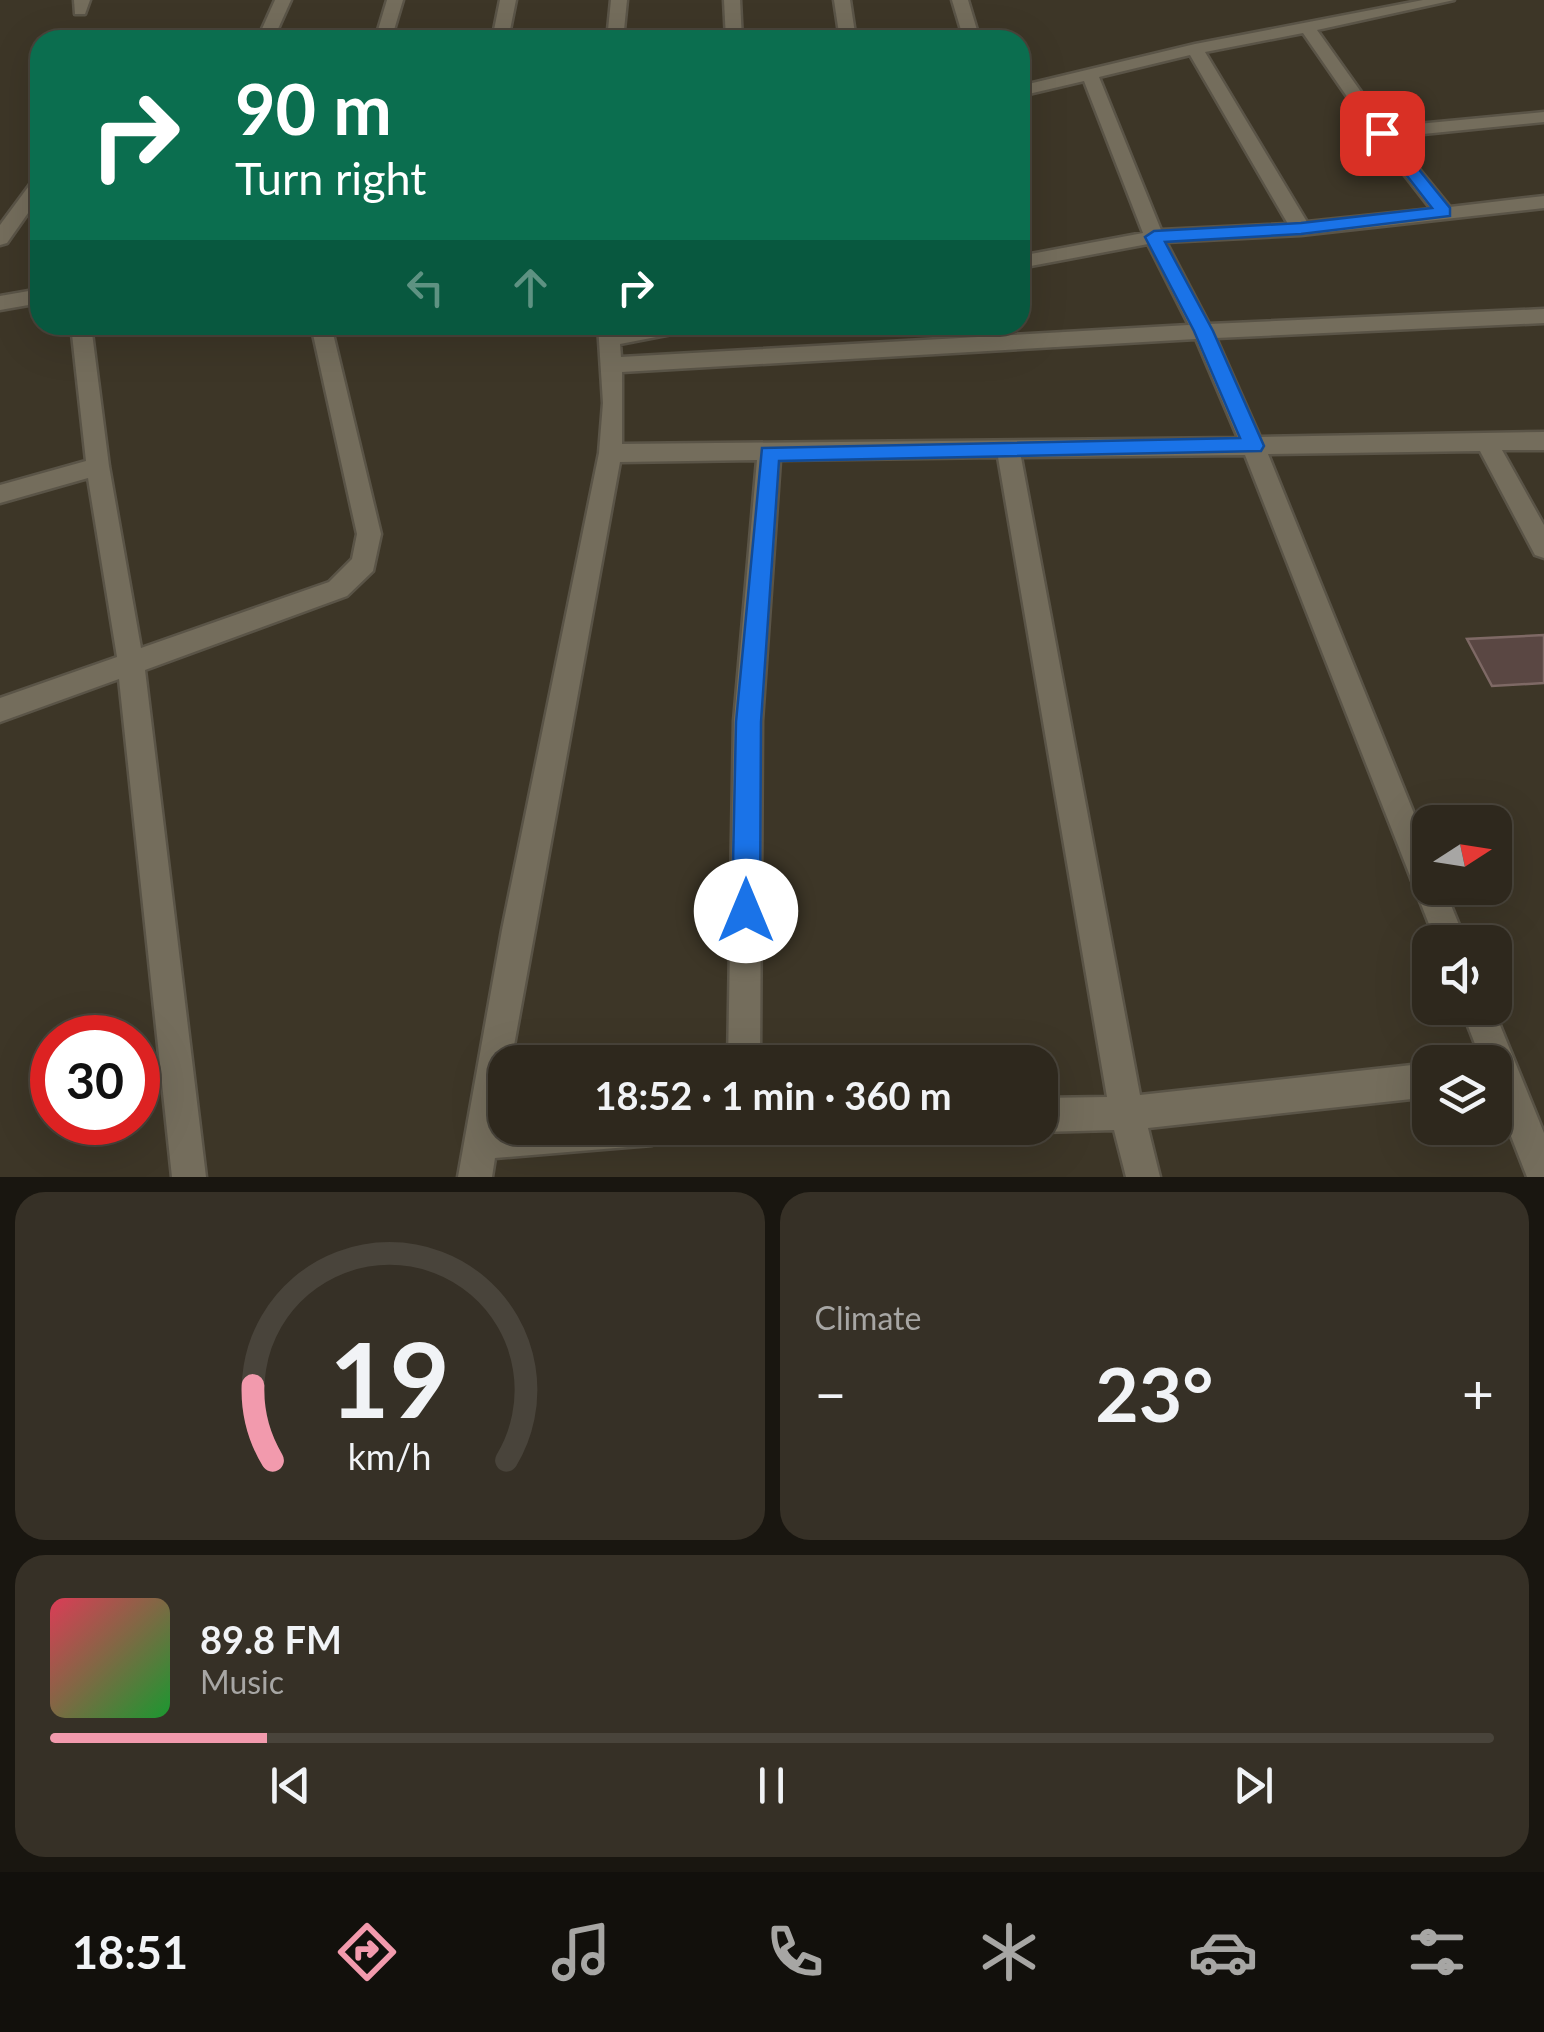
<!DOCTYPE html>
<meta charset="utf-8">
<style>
:root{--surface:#2e281d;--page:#363026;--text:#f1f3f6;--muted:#a7a6a4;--line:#49443b;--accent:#f29aad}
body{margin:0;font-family:Lato,sans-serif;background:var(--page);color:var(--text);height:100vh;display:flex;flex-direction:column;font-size:38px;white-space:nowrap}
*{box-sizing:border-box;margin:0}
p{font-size:32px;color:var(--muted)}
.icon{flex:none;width:55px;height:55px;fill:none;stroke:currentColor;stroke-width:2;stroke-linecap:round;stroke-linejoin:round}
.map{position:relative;height:1177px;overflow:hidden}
.drawer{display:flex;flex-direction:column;gap:15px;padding:15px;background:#191610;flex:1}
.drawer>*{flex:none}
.hud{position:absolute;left:30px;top:30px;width:1000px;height:305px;border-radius:30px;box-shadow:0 10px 40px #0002,0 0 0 2px var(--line);background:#0b6e4f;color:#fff;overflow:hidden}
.needle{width:65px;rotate:78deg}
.buttons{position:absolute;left:1412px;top:805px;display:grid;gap:20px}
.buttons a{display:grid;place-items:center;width:100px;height:100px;border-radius:20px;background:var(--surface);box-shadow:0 10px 40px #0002,0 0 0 2px var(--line);font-size:50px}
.speed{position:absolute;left:30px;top:1015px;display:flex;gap:20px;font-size:50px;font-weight:700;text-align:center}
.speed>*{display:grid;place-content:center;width:130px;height:130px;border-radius:50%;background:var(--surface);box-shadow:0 10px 40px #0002,0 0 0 2px var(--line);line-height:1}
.speed .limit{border:15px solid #d22;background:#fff;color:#111}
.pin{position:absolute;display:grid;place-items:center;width:85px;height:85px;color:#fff;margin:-42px;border-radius:20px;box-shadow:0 5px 15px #0006}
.me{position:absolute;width:110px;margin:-55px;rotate:0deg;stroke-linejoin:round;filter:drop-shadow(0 0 8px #0008)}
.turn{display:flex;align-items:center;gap:35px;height:210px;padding:0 40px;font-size:45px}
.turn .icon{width:130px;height:130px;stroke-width:2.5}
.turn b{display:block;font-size:70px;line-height:85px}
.lanes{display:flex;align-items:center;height:95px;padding:0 40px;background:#0003;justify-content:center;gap:50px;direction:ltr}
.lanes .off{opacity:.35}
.big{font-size:75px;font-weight:700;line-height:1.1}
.drawer .widget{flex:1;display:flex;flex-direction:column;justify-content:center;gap:15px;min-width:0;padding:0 35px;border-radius:30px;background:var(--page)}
.drawer .dial{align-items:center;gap:0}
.dial svg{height:260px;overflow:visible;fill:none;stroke:var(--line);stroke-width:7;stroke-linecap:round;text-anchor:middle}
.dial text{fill:var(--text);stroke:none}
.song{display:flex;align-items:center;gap:30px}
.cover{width:120px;height:120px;border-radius:15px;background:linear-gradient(135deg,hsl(350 70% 55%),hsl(130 70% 35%))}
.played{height:10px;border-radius:5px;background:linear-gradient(90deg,var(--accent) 15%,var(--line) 15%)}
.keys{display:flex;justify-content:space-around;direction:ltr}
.heat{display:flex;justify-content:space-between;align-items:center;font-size:55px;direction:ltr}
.drawer .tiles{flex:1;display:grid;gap:15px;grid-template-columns:1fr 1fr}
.widget:last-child{grid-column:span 2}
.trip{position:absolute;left:488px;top:1045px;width:570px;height:100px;border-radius:30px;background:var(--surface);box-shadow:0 10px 40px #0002,0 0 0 2px var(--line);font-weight:700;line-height:100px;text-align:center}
.dock{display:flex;height:160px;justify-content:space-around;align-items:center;background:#12100c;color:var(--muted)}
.dock .icon{width:70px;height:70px}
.dock .active{color:var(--accent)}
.dock b{font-size:45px;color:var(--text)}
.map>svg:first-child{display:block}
.building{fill:#5a4743;stroke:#7e6965;stroke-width:2.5}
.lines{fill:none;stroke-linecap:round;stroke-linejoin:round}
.minor-casing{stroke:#5a5447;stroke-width:5}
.minor{fill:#746d5c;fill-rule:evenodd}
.route{fill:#1a73e8;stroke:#114b97;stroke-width:2.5}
</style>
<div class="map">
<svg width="1544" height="1177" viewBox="0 0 1544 1177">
<rect width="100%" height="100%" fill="#3d3627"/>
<!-- building -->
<polygon class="building" points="1544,635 1544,683 1492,686 1467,639"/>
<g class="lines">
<!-- minor casing -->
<g class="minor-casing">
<g id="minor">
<polygon points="74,0 90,0 85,14 75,14"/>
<polygon points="275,0 291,0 273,40 257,40"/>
<polygon points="387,0 403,0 391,40 375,40"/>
<polygon points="500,0 516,0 508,40 492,40"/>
<polygon points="611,0 627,0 623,40 607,40"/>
<polygon points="724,0 740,0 742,40 726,40"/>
<polygon points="834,0 850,0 856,40 840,40"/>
<polygon points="952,0 968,0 980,40 964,40"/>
<path d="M1423,0H1454L1317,30L1386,127L1544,112V122L1393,137L1450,207L1544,196V208L1301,235L1166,242L1209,324L1544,309V323L1216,338L1260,437L1544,432V450H1502L1544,525V558L1535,555L1480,451L1268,454L1430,853V888H1444L1466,942H1436L1245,455L1021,457L1140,1095L1430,1063V1097L1148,1128L1160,1177H1126L1114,1130L1040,1132L1029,1128H1040V1098L1107,1097L998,457L780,460L762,721L760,1062H728L734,721L757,460L620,462L511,1062H505L501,1123H505V1128H669L664,1140L652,1145L495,1158L492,1177H458L502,930L599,453L603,403L598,325H618L619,330L644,325H692L682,332L620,344L621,357L1189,325L1148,244L1020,268V256L1143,233L1084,81L1020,96V86L1195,44ZM1303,33L1375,137L1431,209L1307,222L1205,52ZM1190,55L1288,224L1161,230L1099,77ZM1196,339L1238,438L622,444V372Z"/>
<polygon points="40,177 40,196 7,243 0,245 0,225 34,179"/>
<polygon points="40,289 40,303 0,310 0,296"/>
<polygon points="71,325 91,325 109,466 141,648 329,582 352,559 357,534 311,325 331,325 381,534 373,571 347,596 145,670 206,1177 172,1177 119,679 0,722 0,698 117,657 88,478 0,503 0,485 86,461"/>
<polygon points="1461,1008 1493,1008 1544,1133 1544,1177 1527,1177 1495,1095 1495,1062 1482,1062"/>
</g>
</g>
<!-- minor -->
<use href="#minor" class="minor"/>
</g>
<!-- route -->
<polygon class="route" points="1376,130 1387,130 1450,208 1450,216 1301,234 1165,242 1213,331 1264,446 1261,451 779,461 761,722 760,911 756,921 746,925 736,921 732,911 736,722 762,448 1240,438 1194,331 1145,237 1154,231 1301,223 1432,208 1376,136"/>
</svg>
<div class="buttons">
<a><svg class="needle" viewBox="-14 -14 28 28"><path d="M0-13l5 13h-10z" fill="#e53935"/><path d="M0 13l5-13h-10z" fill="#a7a6a4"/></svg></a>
<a><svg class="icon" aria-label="sound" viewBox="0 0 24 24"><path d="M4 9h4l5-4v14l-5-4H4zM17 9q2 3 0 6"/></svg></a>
<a><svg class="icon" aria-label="layers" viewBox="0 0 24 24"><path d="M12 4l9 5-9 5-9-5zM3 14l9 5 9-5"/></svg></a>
</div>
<div class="speed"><div class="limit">30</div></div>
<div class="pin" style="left:1382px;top:133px;background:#d93025"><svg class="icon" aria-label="arrive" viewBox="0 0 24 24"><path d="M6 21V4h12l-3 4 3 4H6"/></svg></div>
<svg class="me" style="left:746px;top:911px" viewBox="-20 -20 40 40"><circle r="19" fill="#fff"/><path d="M0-13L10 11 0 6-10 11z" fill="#1a73e8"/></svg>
<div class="trip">18:52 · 1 min · 360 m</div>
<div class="hud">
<div class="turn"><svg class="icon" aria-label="right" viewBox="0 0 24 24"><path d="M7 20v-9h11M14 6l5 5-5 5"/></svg><div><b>90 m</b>Turn right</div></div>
<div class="lanes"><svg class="icon off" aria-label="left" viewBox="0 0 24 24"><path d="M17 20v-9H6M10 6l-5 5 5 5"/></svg><svg class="icon off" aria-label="ahead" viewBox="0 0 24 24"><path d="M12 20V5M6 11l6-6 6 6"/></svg><svg class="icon" aria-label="right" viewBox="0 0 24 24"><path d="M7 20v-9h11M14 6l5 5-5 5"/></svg></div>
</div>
</div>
<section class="drawer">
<div class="tiles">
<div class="widget dial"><svg viewBox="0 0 100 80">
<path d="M14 69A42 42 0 1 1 86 69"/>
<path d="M14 69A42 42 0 0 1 8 46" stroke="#f29aad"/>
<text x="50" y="56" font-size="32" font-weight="700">19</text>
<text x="50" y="72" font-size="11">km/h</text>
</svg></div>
<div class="widget"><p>Climate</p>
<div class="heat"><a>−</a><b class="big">23°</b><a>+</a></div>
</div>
<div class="widget">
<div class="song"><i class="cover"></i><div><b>89.8 FM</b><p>Music</p></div></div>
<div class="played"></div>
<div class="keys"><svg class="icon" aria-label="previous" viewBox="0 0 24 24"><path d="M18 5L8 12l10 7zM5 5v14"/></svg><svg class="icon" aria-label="pause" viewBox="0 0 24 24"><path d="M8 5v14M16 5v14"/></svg><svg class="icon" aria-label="next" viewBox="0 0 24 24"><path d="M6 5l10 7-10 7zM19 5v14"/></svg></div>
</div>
</div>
</section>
<nav class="dock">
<b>18:51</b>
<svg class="icon active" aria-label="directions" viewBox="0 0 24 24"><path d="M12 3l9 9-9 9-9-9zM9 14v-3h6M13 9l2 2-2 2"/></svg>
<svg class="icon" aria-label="music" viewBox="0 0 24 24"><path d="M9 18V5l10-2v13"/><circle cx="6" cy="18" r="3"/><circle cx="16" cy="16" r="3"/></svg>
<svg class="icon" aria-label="phone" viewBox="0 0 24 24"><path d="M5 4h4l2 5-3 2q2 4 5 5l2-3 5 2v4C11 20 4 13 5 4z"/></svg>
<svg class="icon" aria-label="climate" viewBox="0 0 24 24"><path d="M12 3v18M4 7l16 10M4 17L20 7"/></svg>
<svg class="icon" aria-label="car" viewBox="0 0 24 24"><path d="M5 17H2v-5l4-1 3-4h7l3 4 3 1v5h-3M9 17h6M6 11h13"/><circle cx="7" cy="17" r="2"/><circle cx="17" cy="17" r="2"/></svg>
<svg class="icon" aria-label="filters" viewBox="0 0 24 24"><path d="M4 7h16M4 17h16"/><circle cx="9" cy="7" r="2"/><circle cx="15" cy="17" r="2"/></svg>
</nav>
